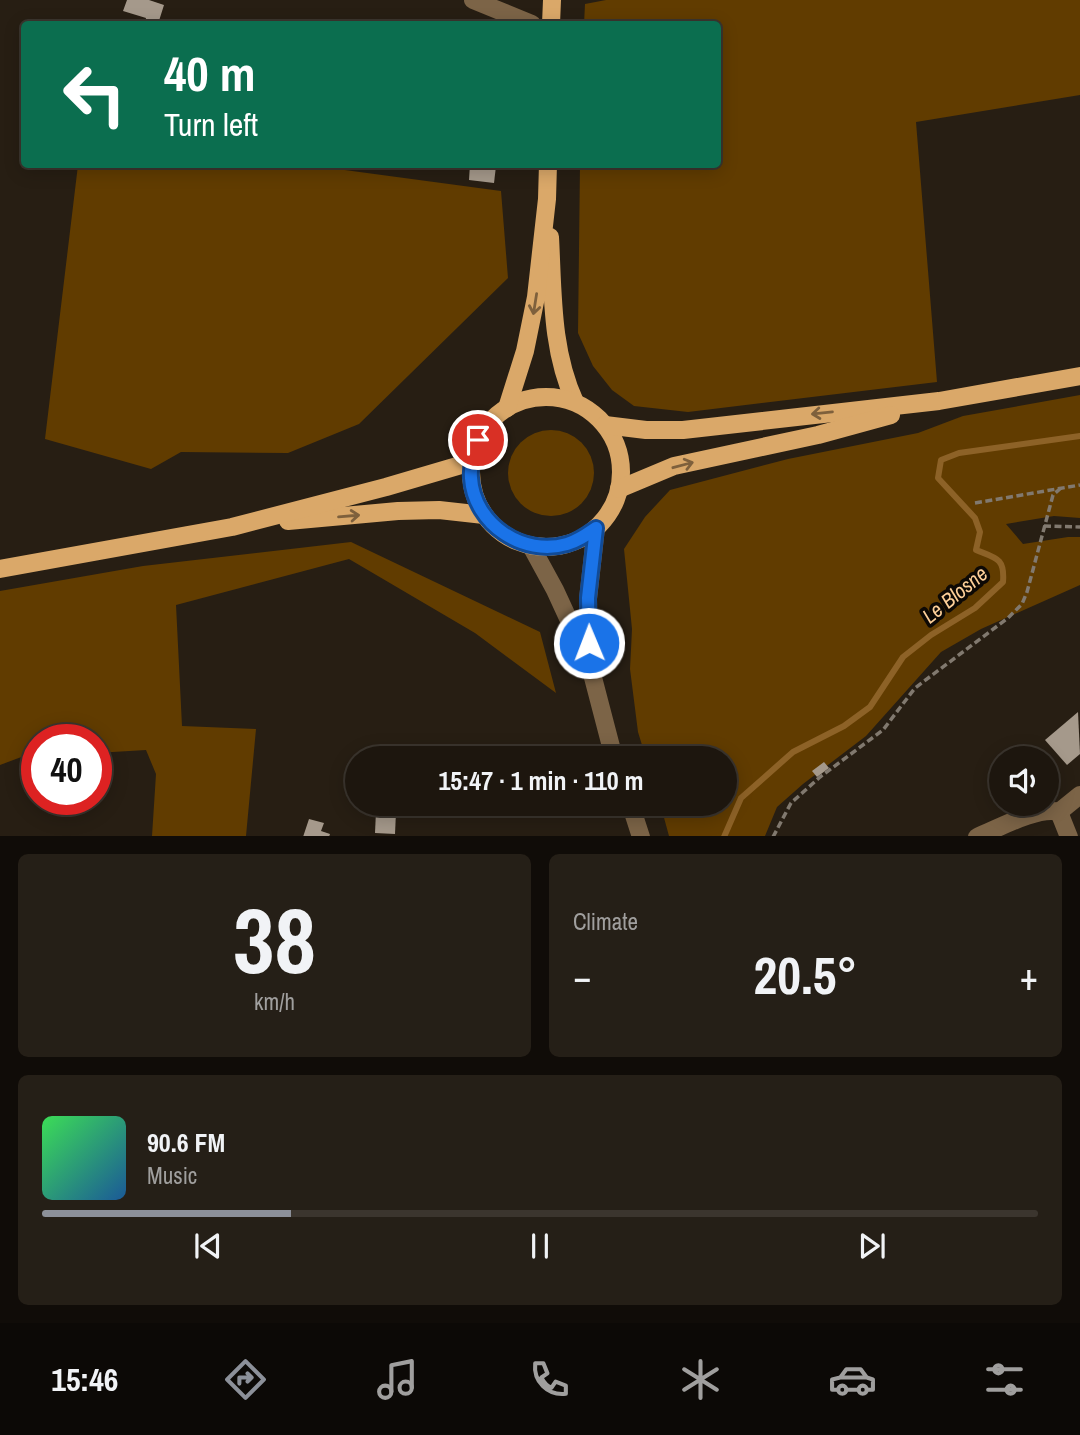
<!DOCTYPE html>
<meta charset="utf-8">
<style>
:root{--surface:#1d160e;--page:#251f17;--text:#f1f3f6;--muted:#a09f9e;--line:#3b352e;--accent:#8c9099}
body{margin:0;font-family:"Archivo Narrow",sans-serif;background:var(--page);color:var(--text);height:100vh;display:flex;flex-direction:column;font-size:26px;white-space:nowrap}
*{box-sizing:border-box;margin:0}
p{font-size:23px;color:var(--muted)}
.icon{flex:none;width:38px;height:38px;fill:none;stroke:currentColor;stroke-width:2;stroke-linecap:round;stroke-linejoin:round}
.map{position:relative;height:836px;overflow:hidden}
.sheet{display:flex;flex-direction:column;gap:18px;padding:18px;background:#100c08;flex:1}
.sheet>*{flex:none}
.hud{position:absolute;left:21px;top:21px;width:700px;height:147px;border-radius:7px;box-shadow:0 4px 18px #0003,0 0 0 2px var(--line);background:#0b6e4f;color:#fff;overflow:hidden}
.buttons{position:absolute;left:989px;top:746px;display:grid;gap:14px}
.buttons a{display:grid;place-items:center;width:70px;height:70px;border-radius:50%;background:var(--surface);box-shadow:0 4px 18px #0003,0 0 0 2px var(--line);font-size:35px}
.speed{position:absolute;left:21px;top:724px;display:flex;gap:14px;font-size:35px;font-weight:700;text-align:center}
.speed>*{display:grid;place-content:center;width:91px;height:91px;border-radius:50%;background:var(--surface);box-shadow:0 4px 18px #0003,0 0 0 2px var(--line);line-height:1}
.speed .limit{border:10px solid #d22;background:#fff;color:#111}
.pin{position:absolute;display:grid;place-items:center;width:60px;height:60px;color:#fff;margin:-30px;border:4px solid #fff;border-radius:50%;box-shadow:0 2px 7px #0007}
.me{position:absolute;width:77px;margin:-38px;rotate:359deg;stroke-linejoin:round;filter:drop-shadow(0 0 5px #0008)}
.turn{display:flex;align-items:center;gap:24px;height:147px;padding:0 28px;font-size:32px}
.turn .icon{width:91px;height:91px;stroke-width:2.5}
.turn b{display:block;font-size:49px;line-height:60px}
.big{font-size:52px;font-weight:700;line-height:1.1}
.sheet .card{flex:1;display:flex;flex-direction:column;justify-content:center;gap:10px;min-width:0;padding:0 24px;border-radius:10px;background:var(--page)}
.sheet .dial{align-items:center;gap:0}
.dial b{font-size:91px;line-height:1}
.song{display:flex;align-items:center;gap:21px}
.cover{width:84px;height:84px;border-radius:10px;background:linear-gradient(135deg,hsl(130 70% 55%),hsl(210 70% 35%))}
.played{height:7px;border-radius:4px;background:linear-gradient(90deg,var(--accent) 25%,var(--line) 25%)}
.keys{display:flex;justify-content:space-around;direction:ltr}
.heat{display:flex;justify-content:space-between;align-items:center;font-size:38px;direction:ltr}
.sheet .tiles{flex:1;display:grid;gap:18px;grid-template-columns:1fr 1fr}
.card:last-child{grid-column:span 2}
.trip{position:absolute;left:345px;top:746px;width:392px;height:70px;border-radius:35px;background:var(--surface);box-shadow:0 4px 18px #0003,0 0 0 2px var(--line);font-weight:700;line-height:70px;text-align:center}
.menu{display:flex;height:112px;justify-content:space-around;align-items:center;background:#0c0906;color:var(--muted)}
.menu .icon{width:49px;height:49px}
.menu .selected{color:var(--accent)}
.menu b{font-size:32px;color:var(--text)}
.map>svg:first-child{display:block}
.green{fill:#613c00}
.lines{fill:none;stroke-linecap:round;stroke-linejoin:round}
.stream{stroke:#8d6227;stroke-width:6}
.building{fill:#a5998b}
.path{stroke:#81796f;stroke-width:3.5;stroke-dasharray:7 3.5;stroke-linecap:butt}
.minor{stroke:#7c6447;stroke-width:18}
.major{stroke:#daa869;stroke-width:18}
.oneway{stroke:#7e603c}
.route-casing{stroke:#114b97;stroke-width:18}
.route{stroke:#1a73e8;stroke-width:12}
.labels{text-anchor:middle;stroke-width:7;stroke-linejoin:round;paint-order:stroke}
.water-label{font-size:21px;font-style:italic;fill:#fdcf98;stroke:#0d0905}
</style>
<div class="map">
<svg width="1080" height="837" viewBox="0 0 1080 837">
<rect width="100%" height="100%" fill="#271e13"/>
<!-- green -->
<g class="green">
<polygon points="606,0 1080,0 1080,95 916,122 937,382 688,412 634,406 612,390 593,366 578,333 580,165 718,164 718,24 584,24 585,4"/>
<polygon points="300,164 501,191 508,278 359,424 288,453 181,452 151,469 45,439 78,165"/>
<polygon points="1080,395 1080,518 1054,516 1006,524 1023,544 1068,537 1080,537 1080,585 981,629 941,652 866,736 803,784 777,807 765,836 669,836 660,803 724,803 724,758 646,758 638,732 630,669 632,629 624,549 645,517 670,490 788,459 918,433 963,416"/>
<circle cx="551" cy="473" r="43"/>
<polygon points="351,542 540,632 556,693 475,633 349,559 176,605 182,726 256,729 246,836 152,836 156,774 146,750 96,753 96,740 37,740 37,755 24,756 0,765 0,591 143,566"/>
</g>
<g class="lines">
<!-- stream -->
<path class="stream" d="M724,837L741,798L793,752L844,726L870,707L903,657L931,635L975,608L1003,582C1005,558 996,558 976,550L980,532L975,518L938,478L941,460L959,453L1080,436"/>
</g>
<!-- building -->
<g class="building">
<polygon points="127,0 149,0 164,5 158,24 145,23 146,18 123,11"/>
<polygon points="470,164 496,166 494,183 469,180"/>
<polygon points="1078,712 1080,754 1067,765 1045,740"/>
<polygon points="824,762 829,768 817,777 812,771"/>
<polygon points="376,811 396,812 395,834 375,833"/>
<polygon points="309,819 324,823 321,831 330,834 329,837 303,837"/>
</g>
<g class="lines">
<!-- path -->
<g class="path">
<polyline points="975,503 1080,485"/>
<polyline points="1044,526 1080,527"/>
<polyline points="773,837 791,803 820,777 883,730 915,688 1008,618 1022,604 1027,592 1053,495 1062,487"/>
</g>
<!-- minor -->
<g class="minor">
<polyline points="473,0 532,24"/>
<polyline points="531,546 555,590 590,666 614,758"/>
<polyline points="589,655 588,599 596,528"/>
<polyline points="630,803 641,837"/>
<polyline points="1059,812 1069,837"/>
<path d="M977,837C997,829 1038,806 1059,812L1080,795"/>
</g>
<!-- major -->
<g class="major">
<polyline points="551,24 552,0"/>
<path d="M550,237C553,293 551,350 575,402"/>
<circle cx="546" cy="472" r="75"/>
<polyline points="507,408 525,351 536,297 547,199 548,164"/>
<polyline points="605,425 646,430 683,430 939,401 1080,376"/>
<polyline points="619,489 674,466 818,435 891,415"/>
<polyline points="288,521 398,511 439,510 484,515"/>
<polyline points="0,569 232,527 386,487 471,462"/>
</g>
</g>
<!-- one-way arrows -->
<defs><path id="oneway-shaft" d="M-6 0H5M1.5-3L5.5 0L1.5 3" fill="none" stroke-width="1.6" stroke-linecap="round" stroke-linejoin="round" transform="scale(1.75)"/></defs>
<g class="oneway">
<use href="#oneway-shaft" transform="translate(535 304) rotate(99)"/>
<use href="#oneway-shaft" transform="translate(822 413) rotate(174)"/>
<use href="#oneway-shaft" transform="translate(683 465) rotate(-15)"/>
<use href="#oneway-shaft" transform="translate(349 516) rotate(-5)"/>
</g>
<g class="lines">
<!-- route casing -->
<g class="route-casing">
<path id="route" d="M478,440C474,453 470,465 471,478C474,524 523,557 567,544C578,541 586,535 596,528L588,598L589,643"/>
</g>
<!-- route -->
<use href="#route" class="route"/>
</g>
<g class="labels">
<!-- water labels -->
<g class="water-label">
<text transform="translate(955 595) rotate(-39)" y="7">Le Blosne</text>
</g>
</g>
</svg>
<div class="buttons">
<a><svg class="icon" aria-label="sound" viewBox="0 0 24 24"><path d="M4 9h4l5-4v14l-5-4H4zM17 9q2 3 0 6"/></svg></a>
</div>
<div class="speed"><div class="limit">40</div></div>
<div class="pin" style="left:478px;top:440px;background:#d93025"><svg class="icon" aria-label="arrive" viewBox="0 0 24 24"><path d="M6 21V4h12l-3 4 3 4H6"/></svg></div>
<svg class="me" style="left:589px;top:643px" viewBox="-20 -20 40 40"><circle r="17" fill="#1a73e8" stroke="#fff" stroke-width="3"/><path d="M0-11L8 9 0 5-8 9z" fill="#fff"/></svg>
<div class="trip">15:47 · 1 min · 110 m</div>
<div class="hud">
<div class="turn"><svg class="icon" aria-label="left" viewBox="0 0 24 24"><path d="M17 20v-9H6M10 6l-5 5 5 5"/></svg><div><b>40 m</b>Turn left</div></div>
</div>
</div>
<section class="sheet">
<div class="tiles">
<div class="card dial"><b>38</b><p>km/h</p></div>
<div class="card"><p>Climate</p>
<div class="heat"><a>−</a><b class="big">20.5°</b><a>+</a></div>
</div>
<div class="card">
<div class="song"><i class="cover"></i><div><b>90.6 FM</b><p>Music</p></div></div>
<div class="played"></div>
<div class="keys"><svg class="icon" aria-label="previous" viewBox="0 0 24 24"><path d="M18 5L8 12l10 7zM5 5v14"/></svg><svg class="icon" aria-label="pause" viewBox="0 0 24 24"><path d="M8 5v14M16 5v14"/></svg><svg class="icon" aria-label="next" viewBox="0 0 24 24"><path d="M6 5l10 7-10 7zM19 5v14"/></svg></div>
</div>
</div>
</section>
<nav class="menu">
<b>15:46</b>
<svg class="icon selected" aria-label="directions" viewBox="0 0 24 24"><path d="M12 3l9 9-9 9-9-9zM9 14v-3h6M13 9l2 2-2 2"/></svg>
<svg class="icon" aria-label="music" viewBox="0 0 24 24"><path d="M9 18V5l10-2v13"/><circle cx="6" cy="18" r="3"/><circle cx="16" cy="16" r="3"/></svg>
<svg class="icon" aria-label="phone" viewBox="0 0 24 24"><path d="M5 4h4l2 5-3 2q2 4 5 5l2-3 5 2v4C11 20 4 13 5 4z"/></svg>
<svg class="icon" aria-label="climate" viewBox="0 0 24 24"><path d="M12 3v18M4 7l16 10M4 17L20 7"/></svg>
<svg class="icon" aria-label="car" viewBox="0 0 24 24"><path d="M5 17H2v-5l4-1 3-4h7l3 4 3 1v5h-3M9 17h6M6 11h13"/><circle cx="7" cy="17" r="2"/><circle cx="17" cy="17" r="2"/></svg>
<svg class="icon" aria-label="filters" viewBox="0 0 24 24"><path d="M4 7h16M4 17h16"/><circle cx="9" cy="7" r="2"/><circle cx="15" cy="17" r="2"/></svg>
</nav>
